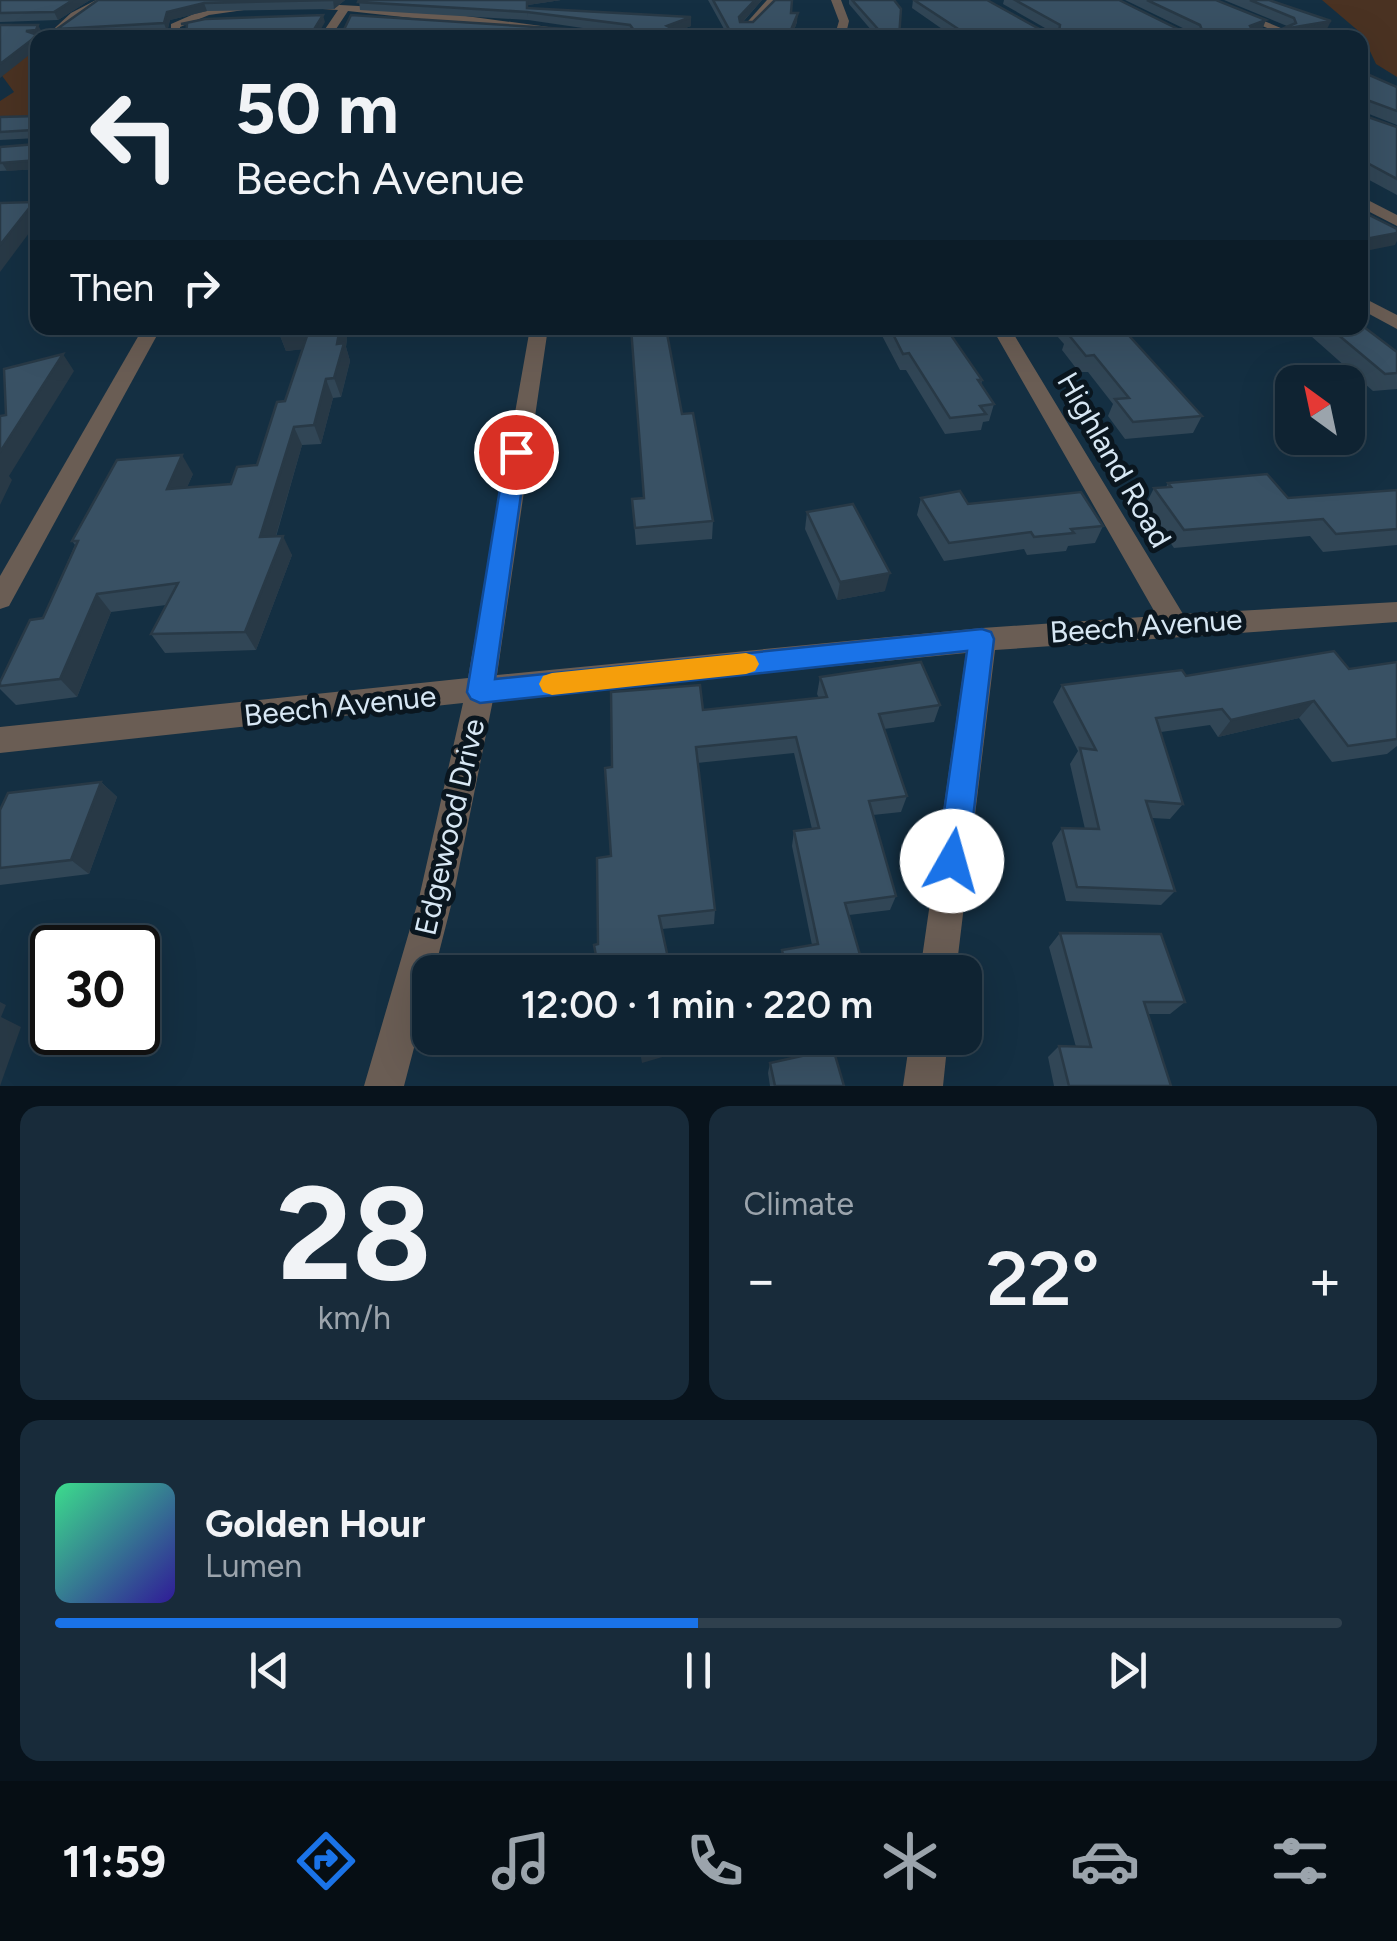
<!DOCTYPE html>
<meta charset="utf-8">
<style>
:root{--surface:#0f2332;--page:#182b3a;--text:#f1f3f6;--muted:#9ba4ac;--line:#2f404d;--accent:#1a73e8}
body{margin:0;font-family:Figtree,sans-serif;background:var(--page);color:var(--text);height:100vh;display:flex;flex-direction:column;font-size:38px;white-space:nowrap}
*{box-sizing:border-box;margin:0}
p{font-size:32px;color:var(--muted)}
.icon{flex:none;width:55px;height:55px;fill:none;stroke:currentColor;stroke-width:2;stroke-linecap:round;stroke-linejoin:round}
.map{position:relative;height:1086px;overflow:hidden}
.panel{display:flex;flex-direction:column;gap:20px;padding:20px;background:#08131c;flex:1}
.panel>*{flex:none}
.guide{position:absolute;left:30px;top:30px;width:1338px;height:305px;border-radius:20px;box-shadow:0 10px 40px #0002,0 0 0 2px var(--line);background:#0f2332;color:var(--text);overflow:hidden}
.needle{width:65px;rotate:327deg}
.buttons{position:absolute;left:1275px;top:365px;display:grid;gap:20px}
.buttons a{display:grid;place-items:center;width:90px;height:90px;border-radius:20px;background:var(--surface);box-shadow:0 10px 40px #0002,0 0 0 2px var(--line);font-size:50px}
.speed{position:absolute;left:30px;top:925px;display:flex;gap:20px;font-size:50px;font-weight:700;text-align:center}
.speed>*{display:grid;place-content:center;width:130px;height:130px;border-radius:50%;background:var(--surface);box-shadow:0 10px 40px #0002,0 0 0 2px var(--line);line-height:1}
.speed .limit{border:5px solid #111;border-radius:15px;background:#fff;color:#111}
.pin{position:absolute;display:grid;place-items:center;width:85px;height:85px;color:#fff;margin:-42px;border:5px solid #fff;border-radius:50%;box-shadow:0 2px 10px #0007}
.me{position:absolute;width:110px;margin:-55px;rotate:7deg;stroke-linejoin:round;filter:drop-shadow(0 0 8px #0008)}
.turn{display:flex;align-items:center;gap:35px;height:210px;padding:0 40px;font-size:45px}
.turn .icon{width:130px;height:130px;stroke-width:2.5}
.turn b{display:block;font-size:70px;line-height:85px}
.then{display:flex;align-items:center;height:95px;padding:0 40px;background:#0003;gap:20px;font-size:38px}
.big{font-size:75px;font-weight:600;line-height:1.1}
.panel .widget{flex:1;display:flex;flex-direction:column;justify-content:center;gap:15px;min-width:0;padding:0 35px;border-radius:20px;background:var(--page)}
.panel .dial{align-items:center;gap:0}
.dial b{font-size:130px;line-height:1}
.song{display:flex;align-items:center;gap:30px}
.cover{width:120px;height:120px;border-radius:15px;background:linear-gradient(135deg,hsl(150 70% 55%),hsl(250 70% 35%))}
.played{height:10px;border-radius:5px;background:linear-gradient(90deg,var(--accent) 50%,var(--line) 50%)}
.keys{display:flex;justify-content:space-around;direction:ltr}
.heat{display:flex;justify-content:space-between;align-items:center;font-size:55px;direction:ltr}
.panel .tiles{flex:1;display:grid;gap:20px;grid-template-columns:1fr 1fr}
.widget:last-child{grid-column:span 2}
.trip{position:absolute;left:412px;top:955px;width:570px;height:100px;border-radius:20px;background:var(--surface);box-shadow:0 10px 40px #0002,0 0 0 2px var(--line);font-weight:600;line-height:100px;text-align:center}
.tabs{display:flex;height:160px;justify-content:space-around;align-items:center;background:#060e14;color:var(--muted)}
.tabs .icon{width:70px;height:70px}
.tabs .active{color:var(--accent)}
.tabs b{font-size:45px;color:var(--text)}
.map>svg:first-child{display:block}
.green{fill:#4a3222}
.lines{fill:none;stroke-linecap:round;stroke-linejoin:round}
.minor{fill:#6a5d54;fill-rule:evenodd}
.wall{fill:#314656}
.shaded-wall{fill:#283946}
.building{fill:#395164;stroke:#283946;stroke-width:2.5}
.route{fill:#1a73e8;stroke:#114b97;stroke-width:2.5}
.slow{fill:#f59e0b}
.labels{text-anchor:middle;stroke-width:10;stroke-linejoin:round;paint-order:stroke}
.street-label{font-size:30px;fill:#d7e7f4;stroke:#0a161f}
</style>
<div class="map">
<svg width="1397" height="1086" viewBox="0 0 1397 1086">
<rect width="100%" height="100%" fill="#142f42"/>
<!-- green -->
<g class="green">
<polygon points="1322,0 1397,0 1397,77 1376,64 1362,34"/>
<polygon points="31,48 37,81 37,117 0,118 0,101 14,92 0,73"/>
</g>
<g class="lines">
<!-- minor -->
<g class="minor">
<polygon points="96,0 109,0 79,17 56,38 44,38 71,13"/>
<polygon points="767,0 778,0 750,28 742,28"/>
<polygon points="831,0 841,0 849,21 845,38 834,38 839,21"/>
<polygon points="1200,0 1214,0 1288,31 1269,38 1249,38 1272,30"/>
<polygon points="303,3 414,9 630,38 595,38 348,11 330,38 319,38 338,10 307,8"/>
<polygon points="247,4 251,9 209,15 180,27 181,38 171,38 171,24 203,10"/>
<polygon points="1360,196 1397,215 1397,226 1360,207"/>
<polygon points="1360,296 1397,315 1397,329 1360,309"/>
<polygon points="143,328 161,328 9,606 0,609 0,576"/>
<polygon points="530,328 548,328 497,675 982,628 1157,616 992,328 1010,328 1183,614 1397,602 1397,622 995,650 956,972 920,972 966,653 493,700 453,898 434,972 430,972 430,987 404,1086 364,1086 419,898 463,703 0,753 0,727 468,678"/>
<polygon points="910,1038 948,1038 943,1086 903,1086"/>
</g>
</g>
<!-- wall -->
<g class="wall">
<polygon points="0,0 90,0 58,20 0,22"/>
<polygon points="98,0 345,0 334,9 207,11 170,20 167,32 61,38 57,29"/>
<polygon points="359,0 561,0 528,5 528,8 691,26 677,31 692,38 340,38 610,32 528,20 360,10"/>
<polygon points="708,0 762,0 743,22 753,22 791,13 797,22 791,38 729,38"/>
<polygon points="849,0 894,0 899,38 878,38 849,4"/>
<polygon points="913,0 987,0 1043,31 1052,32 1003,4 1004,0 1119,0 1182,31 1189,31 1125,0 1216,0 1262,30 1257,32 1275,32 1287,26 1224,0 1269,0 1326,31 1305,35 1311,38 955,38 912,8"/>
<polygon points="1360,71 1397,87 1397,125 1364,112 1365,116 1397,127 1397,195 1360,175"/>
<polygon points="38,116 38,169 0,171 0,147 36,144 37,138 0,140 0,117"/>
<polygon points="280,328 348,328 346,347 350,361 341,397 333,398 321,444 302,445 276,537 292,555 256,650 165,653 151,634 166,605 111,612 77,697 16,705 0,689 0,682 43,618 75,545 72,541 193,474 187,487 231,484 257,465 285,401 302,349 286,351 279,333"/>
<polygon points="878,328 946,328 982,380 981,385 994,404 989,421 983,422 981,430 945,434 906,370 900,370"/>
<polygon points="1050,328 1122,328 1202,416 1193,433 1125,439 1108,416 1113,404 1088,372 1079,372 1062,350 1064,344"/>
<polygon points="1302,328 1360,328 1397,352 1397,389 1373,391"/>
<polygon points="682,414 713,521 712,539 636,545 632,499 644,498"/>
<polygon points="1168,483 1288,498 1397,490 1397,545 1323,552 1310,536 1174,548 1145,506 1154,488 1166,487"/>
<polygon points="921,498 968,504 1103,526 1095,543 1068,546 1066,551 1027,555 1024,549 944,561 917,515"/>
<polygon points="807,512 885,591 837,600 805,529"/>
<polygon points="1397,662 1397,746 1387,754 1332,762 1299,718 1218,737 1210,725 1161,732 1183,804 1170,819 1152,818 1175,891 1161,905 1066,901 1052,843 1062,828 1085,829 1070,764 1078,751 1053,702 1062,685 1186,676 1349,669"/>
<polygon points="820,677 940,705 934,722 884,729 907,796 901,812 873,815 896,896 890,910 849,915 865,972 782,972 780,963 782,950 812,945 792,846 794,831 812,829 794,753 697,763 715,910 714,924 662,929 598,944 611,856 612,767 703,710 819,698 817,694"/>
<polygon points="101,782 117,797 89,874 0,885 0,810"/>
<polygon points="1060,933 1185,1002 1170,1014 1148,1014 1171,1086 1054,1086 1048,1057 1059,1046 1076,1047 1049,947"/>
<polygon points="796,1038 830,1038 844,1086 770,1086 768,1073 770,1063 800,1056"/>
</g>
<!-- shaded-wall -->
<g class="shaded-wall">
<polygon points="73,0 90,0 58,20 54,12"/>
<polygon points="333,0 345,0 334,9"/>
<polygon points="527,0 561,0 528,5 528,17"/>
<polygon points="755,0 762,0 739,26 739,17"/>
<polygon points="204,3 207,11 170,20 167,32 164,23 167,12"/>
<polygon points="798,13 797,22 791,38 788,38"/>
<polygon points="323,15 325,22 316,38 313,31"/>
<polygon points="691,17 691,26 667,35 667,26"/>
<polygon points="1266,20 1262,30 1246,36 1250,26"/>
<polygon points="1331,21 1326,31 1285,38 1289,28"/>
<polygon points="38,25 43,34 41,38 38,38 38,48 0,78 0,64 26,31"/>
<polygon points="654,30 655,38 635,38 635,37"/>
<polygon points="38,160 38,169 7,171 2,163"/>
<polygon points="34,202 38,208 38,221 0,272 0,245"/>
<polygon points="1397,233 1397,241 1395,245 1360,252 1360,240"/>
<polygon points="340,328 348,328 346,347 350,361 341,397 334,378"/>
<polygon points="309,330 316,348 286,351 279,333"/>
<polygon points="63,354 74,371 9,476 12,480 0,505 0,452"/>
<polygon points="326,379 333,398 321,444 314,425"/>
<polygon points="294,427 302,445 270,556 260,537"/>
<polygon points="182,455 193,474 178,508 167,489"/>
<polygon points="283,536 292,555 256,650 245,632"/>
<polygon points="890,573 885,591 837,600 840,582"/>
<polygon points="97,594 111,612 77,697 60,679"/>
<polygon points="1314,701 1299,718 1218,737 1231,720"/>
<polygon points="101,782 117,797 89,874 71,860"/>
<polygon points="0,1002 6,1005 1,1017 21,1027 0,1086"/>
<polygon points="686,1039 686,1050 642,1063 640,1052"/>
</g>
<!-- building -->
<g class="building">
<polygon points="0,0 73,0 54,12 0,13"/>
<polygon points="98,0 333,0 204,3 167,12 164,23 57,29"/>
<polygon points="359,0 527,0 527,8 691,17 667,26 692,38 658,38 654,30 635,38 340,38 351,15 629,33 633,29 630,25 527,12 358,2"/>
<polygon points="713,0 755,0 739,17 740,22 753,22 775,0 792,0 791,13 798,13 788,37 730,31"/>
<polygon points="852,0 894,0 901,9 899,38 886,38"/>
<polygon points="914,0 987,0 1043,31 1059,32 1060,25 1015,0 1119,0 1182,31 1202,30 1200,25 1147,0 1216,0 1266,20 1250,26 1253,32 1275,32 1296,23 1294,18 1250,0 1269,0 1331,21 1289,28 1311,38 972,38"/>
<polygon points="323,15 313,31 321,35 318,38 194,38 193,34 186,35 187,24 181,24 205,19"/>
<polygon points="0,25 38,25 36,30 26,31 38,35 0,64"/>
<polygon points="1360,71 1397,87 1397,111 1367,100 1362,104 1365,116 1397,127 1397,179 1360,159"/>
<polygon points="38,116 38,160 0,163 0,147 36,144 37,134 33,130 0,132 0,117"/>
<polygon points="34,202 0,245 0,203"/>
<polygon points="1360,213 1365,213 1397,229 1397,233 1360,240"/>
<polygon points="1360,324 1397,352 1397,373 1385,374 1330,328 1360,328"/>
<polygon points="280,328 340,328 337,344 344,343 334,378 326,379 314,425 294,427 260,537 283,536 245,632 151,634 178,583 97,594 60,679 0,686 0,682 30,620 43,618 78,541 72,541 117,460 182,455 167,489 231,484 237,467 257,465 277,402 285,401 309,330 279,333"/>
<polygon points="631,328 666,328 682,414 693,413 713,521 635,528 632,499 644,498"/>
<polygon points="890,328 946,328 982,380 978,380 994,404 980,406 986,414 950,418 909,353 903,354"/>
<polygon points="1070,328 1122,328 1202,416 1133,422 1115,399 1129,398 1094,355 1086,356 1068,334 1075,333"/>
<polygon points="63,354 0,452 0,416 6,415 4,369"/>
<polygon points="1267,474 1288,498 1397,490 1397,529 1336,534 1323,519 1184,530 1154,488 1171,487 1168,483"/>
<polygon points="960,491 968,504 1081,492 1103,526 1071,529 1074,533 1034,537 1031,532 949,543 921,498"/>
<polygon points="853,504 890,573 840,582 807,512"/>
<polygon points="1334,651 1349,669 1397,662 1397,739 1348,746 1314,701 1231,720 1222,709 1156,718 1183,804 1146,801 1175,891 1077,887 1062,828 1099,829 1080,748 1096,750 1062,685 1182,670 1186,676"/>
<polygon points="921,662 940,705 879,714 907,796 869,801 896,896 845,903 865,972 787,972 782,950 818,944 794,831 819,828 796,737 696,747 715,910 659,916 671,972 599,972 594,945 598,944 597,858 611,856 605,768 612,767 611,692 700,685 703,710 827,697 820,677"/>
<polygon points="101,782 71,860 0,868 0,810 8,793"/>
<polygon points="1060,933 1161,934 1185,1002 1144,1002 1171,1086 1069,1086 1059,1046 1091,1047"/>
<polygon points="638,1038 685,1038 686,1039 640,1052"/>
<polygon points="802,1038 830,1038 844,1086 775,1086 770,1063 806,1055"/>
</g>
<!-- route -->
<polygon class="route" points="516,445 527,452 495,679 982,629 991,632 994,639 968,861 963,872 952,876 942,872 937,861 967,651 480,703 471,699 467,692 506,452"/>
<!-- slow -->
<polygon class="slow" points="746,653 755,656 759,664 755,671 746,674 552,695 543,692 539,684 543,676 552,673"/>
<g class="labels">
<!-- street labels -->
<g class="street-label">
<text transform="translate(1114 460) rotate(60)" y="10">Highland Road</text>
<text transform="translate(1146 626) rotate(-4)" y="10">Beech Avenue</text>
<text transform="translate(340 706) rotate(-6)" y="10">Beech Avenue</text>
<text transform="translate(450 827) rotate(-77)" y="10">Edgewood Drive</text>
</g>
</g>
</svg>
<div class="buttons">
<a><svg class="needle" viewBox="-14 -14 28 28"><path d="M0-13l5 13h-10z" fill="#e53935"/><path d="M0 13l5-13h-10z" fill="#9ba4ac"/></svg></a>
</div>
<div class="speed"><div class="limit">30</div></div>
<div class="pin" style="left:516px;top:452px;background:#d93025"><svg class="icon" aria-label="arrive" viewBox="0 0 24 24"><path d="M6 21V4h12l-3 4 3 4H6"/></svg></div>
<svg class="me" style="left:952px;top:861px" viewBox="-20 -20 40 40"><circle r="19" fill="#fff"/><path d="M0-13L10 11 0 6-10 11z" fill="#1a73e8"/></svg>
<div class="trip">12:00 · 1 min · 220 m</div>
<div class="guide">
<div class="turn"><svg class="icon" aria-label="left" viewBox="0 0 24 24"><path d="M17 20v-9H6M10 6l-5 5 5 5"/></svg><div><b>50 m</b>Beech Avenue</div></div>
<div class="then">Then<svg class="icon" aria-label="right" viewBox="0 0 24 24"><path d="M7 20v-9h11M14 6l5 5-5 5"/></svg></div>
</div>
</div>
<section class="panel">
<div class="tiles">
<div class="widget dial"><b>28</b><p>km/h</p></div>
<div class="widget"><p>Climate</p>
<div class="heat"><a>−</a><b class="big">22°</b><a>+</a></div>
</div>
<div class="widget">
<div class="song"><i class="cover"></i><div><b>Golden Hour</b><p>Lumen</p></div></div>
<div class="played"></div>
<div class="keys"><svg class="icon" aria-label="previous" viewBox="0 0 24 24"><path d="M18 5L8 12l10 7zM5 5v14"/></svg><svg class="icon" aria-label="pause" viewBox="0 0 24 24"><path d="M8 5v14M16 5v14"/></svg><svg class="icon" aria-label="next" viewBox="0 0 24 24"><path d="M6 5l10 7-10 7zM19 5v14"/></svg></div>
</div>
</div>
</section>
<nav class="tabs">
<b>11:59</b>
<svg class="icon active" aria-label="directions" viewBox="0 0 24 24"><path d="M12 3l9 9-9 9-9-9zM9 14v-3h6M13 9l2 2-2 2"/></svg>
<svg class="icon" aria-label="music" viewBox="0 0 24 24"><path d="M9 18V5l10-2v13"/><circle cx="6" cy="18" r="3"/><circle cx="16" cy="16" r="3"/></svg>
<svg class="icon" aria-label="phone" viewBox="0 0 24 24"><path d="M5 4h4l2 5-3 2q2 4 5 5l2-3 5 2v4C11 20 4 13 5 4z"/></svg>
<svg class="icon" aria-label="climate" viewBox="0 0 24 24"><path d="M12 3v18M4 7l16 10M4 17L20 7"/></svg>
<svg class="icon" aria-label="car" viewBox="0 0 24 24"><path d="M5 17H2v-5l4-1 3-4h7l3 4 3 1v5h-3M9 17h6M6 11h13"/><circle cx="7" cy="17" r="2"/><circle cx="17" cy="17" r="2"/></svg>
<svg class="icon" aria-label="filters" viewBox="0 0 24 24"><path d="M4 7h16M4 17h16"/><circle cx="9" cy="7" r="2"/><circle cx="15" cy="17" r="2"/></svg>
</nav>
